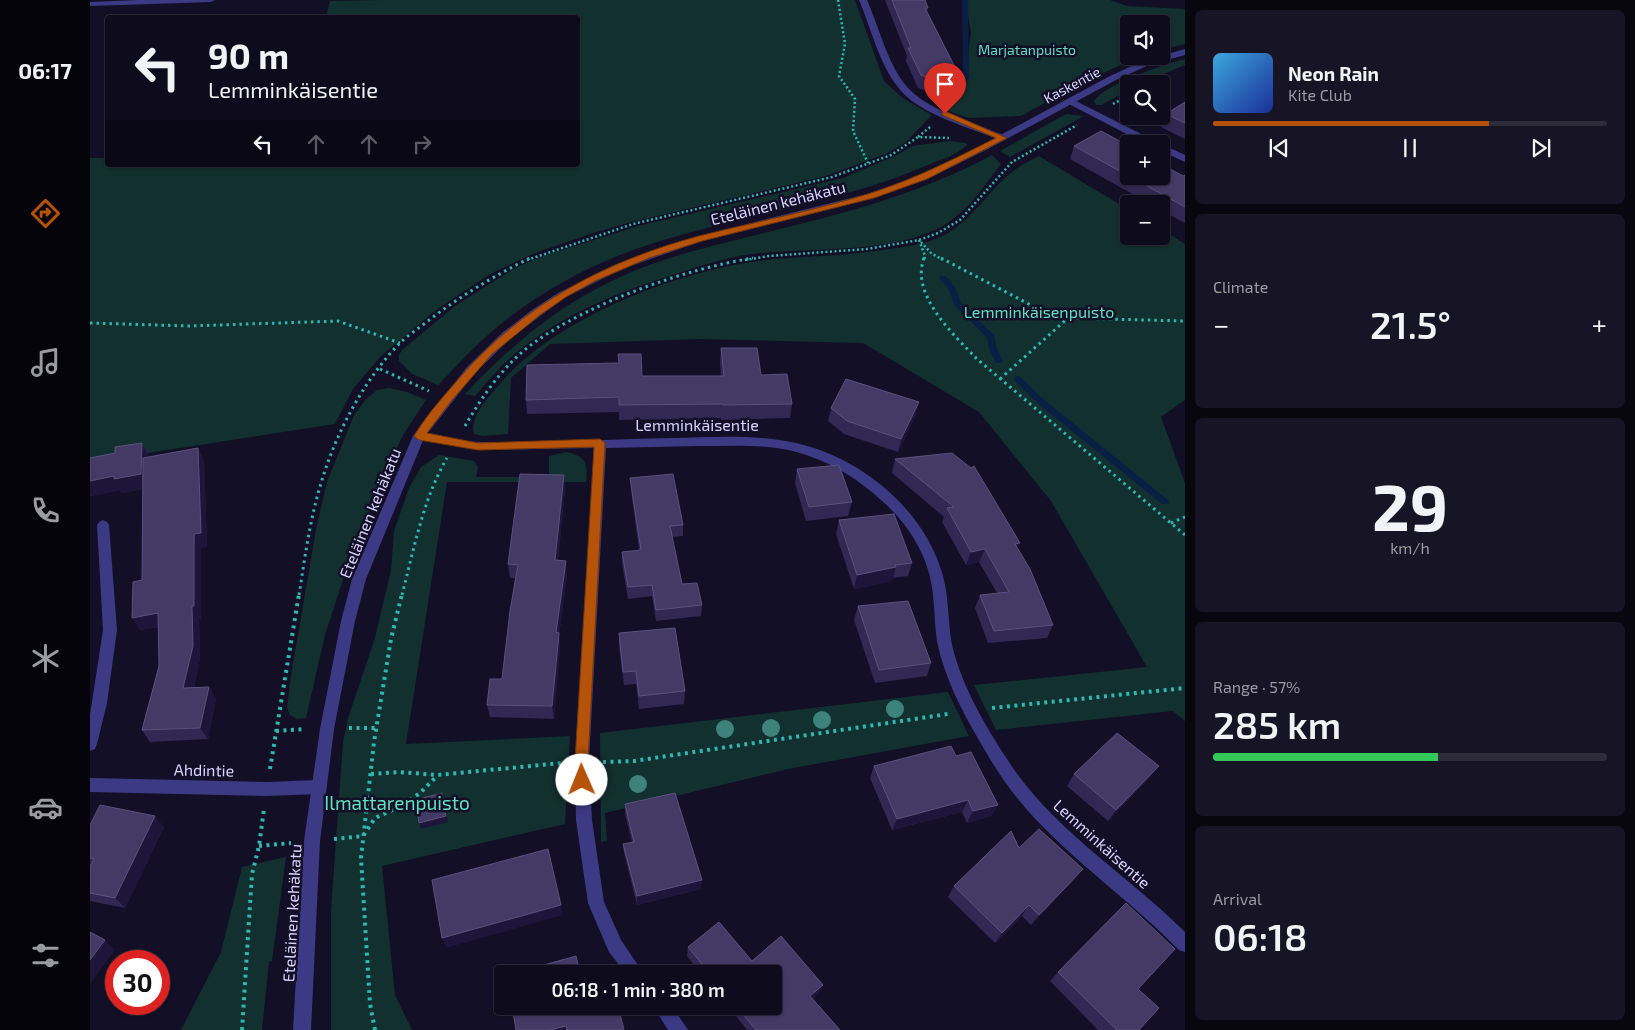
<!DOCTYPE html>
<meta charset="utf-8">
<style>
:root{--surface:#0e0b1c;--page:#171425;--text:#f1f3f6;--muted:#9b9ba3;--line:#2e2b3b;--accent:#b45309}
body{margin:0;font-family:"Exo 2",sans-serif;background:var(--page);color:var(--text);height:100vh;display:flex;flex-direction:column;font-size:19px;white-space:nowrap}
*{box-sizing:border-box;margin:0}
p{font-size:16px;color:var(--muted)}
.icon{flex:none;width:28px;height:28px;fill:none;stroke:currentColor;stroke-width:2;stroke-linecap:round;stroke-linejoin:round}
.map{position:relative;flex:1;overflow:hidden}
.details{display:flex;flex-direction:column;gap:10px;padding:10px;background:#08060f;width:450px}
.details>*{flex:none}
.guide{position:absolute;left:15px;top:15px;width:475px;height:152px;border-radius:5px;box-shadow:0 1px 4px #0004,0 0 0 1px var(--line);background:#0e0b1c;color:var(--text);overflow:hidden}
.fabs{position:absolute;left:1030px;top:15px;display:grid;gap:10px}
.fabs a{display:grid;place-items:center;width:50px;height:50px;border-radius:5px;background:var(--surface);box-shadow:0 1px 4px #0004,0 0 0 1px var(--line);font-size:25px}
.speed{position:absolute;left:15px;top:950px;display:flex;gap:10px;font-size:25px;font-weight:700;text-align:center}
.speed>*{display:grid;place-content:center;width:65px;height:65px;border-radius:50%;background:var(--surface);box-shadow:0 1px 4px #0004,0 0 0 1px var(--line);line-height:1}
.speed .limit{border:8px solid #d22;background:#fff;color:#111}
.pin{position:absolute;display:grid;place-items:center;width:42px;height:42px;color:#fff;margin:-51px -21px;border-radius:50% 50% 50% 0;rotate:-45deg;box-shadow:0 0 5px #0007}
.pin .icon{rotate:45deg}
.me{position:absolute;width:55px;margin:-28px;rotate:359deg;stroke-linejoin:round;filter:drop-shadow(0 0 4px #0008)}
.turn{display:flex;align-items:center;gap:18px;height:105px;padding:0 20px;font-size:22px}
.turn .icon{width:65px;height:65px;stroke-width:2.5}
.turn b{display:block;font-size:35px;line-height:42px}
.lanes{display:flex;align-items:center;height:48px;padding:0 20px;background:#0003;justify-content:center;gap:25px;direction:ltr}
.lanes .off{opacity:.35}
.big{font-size:38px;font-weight:600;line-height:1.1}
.details .tile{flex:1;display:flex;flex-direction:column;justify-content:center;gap:8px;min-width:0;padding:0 18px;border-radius:8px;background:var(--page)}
.details .dial{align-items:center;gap:0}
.dial b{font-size:65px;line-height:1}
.song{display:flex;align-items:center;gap:15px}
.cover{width:60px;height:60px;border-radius:8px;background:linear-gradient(135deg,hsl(200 70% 55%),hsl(230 70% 35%))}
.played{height:5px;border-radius:2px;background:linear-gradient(90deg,var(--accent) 70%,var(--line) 70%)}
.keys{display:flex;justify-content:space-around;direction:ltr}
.heat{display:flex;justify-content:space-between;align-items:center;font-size:28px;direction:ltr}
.charge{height:8px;border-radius:4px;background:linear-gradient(90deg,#34c759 57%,var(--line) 0)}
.trip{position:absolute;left:404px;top:965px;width:288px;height:50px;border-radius:5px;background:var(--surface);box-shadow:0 1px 4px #0004,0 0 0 1px var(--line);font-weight:600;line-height:50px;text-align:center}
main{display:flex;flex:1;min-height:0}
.menu{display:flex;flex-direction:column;width:90px;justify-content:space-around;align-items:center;background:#06040b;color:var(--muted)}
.menu .icon{width:35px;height:35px}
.menu .selected{color:var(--accent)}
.menu b{font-size:22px;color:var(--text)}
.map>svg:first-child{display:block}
.green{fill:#12302f}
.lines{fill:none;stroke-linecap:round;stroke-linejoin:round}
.stream{fill:#0a1f44;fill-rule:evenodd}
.path-far2{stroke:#2fb8b0;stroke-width:2.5;stroke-dasharray:2 2.5;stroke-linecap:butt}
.path-far1{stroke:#2fb8b0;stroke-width:3;stroke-dasharray:2.5 4;stroke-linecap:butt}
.path{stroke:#2fb8b0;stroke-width:4;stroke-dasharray:3 4.5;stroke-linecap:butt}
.minor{fill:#3d3a85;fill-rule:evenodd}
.tertiary{fill:#3d3a85;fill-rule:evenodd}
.tree{fill:#3d827b}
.wall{fill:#312854}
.shaded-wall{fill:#1d163a}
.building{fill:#433a66;stroke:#5a527e}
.route{fill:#b45309;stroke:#753606}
.labels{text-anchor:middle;stroke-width:5;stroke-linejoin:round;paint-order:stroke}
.far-park-label{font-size:14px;fill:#5fe0c0;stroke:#130f26}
.far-street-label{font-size:14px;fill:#d9d4ff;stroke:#130f26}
.street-label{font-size:16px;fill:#d9d4ff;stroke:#130f26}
.park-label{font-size:16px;fill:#5fe0c0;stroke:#130f26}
.near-park-label{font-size:19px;fill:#5fe0c0;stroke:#130f26}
</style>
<main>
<nav class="menu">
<b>06:17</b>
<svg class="icon selected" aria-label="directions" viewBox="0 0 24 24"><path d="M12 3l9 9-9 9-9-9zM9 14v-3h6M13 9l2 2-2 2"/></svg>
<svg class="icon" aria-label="music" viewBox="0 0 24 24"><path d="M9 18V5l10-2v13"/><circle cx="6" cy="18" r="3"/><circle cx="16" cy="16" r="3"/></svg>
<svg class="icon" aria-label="phone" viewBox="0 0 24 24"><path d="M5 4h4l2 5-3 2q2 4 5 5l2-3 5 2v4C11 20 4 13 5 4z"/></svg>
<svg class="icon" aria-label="climate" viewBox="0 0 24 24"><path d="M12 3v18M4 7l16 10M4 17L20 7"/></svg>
<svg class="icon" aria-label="car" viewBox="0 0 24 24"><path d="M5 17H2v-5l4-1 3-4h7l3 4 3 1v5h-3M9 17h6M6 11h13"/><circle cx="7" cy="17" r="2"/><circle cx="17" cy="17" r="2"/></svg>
<svg class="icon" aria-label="filters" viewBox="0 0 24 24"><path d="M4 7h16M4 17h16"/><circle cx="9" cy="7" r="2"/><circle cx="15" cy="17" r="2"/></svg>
</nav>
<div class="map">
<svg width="1095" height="1030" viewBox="0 0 1095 1030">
<rect width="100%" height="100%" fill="#130f26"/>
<!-- green -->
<g class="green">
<polygon points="293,0 765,0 794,81 814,99 842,115 816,142 798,153 736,176 542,222 503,233 445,253 400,274 346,310 291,356 263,389 245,424 0,462 0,158 17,158 18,165 488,165 488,18 236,17 240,1"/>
<polygon points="875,0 1020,0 1037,6 1095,9 1095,44 1071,50 1071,24 1039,24 1039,56 1051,56 993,82 931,116 879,118 850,108 874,83 875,79 881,32"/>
<path d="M1095,59V65L1050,84H1039V90L1011,105H1006L1004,102C1010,86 1078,63 1095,59Z"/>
<polygon points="976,114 994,116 920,157 910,151"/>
<path d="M859,141L876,143L877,145C866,156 847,161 833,167C748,203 655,215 567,242C501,262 434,299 385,347C372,359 360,373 348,385L322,374L309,361V355L312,350L365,306L423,269L450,257L548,226L753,178L807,155L822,146Z"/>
<path d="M902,155L911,164C897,182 883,204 864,218C816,257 715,246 654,255C632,259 610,266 589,273C531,291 474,313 427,352C411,365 398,381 385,396L375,394C424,342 472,302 539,273C581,255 626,245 670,234C751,214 828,195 902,155Z"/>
<path d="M949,156L1039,210V236H1071V229L1095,244V400L1071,417L1095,483V721L1083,711L906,730L884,685L1057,667L961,501L889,412L773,343L610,339L460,344L421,378L418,434L393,436L384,434C379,418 399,396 409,385C466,316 598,266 686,259C726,256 766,255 806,248C821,246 837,243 850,237C882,223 898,189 926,169C933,164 941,160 949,156Z"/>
<polygon points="299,388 317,392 336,400 313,435 287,491 260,558 235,635 216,718 207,719 200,715 197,708 201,675 227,524 237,482 264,415 276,399 287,390"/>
<path d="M476,452C496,456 498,463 496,482H357L316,744L480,736L475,824L292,866L305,995L322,1030H241V910L253,742L258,718L285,638L301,570L304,531L319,488L331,467L349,455L384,461L388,467L386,477H459V456Z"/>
<polygon points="858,692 879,736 698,769 515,813 517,841 511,842 510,733"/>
<polygon points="196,857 182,961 179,962 172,1030 91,1030 131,952 152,867"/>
</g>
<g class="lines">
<!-- stream -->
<g class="stream">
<polygon points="872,0 878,0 879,78 858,106 856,107 853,105 873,78"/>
<polygon points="850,276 856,276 865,287 871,303 904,335 907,349 913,361 912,363 906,363 899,349 897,338 865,306 858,288 849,278"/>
<polygon points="928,376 931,377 952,398 1078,500 1079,502 1078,504 1072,504 946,402 925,381 924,379 925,377"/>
</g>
<!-- path-far2 -->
<g class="path-far2">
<polyline points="748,0 755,44 749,76 765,99 763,131 778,163"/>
<polyline points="1059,84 1068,80"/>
<polyline points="1023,104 1039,95"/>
<polyline points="840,127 828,137 859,138"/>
<polyline points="829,240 835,256 834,260"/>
<polyline points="831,242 841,253 853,260"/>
<polyline points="437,260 543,224 742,177 801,155 828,137"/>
<polyline points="655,260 679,256 777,249 829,240 848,233 870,220 922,162 987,125"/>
</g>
<!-- path-far1 -->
<g class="path-far1">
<path d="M834,258C820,295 864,335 887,359L1095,535"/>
<polyline points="851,258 958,314 978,318 1095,321"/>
<polyline points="0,323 99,326 248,321 310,343"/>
<polyline points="290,369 339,391"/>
<polyline points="910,379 978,318"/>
<path d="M375,426C393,395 415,363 445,342C502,302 595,269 663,258"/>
<polyline points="1081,523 1095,517"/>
<path d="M209,595C215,557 220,518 232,480C246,433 275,378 310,343C317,336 326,330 334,324C367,298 402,277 440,258"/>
<path d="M312,595C324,549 333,499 357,458"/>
</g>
<!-- path -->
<g class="path">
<polyline points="902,708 1095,688"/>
<polyline points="259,728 286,728"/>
<polyline points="186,731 215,729"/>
<polyline points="513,762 544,761 858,714"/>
<polyline points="180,769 209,594"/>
<polyline points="281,774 309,772 347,775 472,763"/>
<polyline points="244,839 273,836 285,818 311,806 330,793 347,776"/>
<polyline points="169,846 201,843"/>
<polyline points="152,1030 162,874 169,846 174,809"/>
<polyline points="285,1030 280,1004 271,858 284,742 301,639 312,594"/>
</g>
<!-- minor -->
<g class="minor">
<polygon points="49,0 125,0 121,2 0,6 0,2"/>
<path d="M769,0H777C789,27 799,69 820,90C842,112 887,124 916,136V140H910C881,128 835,116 813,93C790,69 782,30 769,0Z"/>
<polygon points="980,98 1067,142 1068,144 1056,144 977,103 976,101"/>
<polygon points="1071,144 1095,155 1095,162 1071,151"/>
<path d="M329,432C349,435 370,441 390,442C454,444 518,439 582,438C624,437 665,434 706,443C772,458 835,510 853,576C860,601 857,628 864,653C876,695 899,732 923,768C969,834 1039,876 1095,932V952L1089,950C1041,901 984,862 939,812C920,791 904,767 890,742C872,711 854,677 847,641C844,620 845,598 840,577C833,547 814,520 791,500C770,481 746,465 719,456C684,443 645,446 609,446C578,447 547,447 516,448L499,761L502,820L514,902L531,940L554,974H536L519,952L498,903L486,820L485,761L504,448L388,450L325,439L323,436L325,433Z"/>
<polygon points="13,520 17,522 19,525 27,630 17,703 7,744 5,749 0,751 0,715 13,630 7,525 9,522"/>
<polygon points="0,778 177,782 228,780 233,782 235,787 233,792 228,794 177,796 0,792"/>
<polygon points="563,1006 582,1006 598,1030 578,1030"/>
</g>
<!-- tertiary -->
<polygon class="tertiary" points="1095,49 1095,55 1059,65 1026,80 898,149 837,179 783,198 612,241 532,269 476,297 450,316 420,339 385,373 334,438 276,579 265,621 244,729 230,841 221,1030 203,1030 214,841 230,729 251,621 262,579 323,436 377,367 412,333 442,310 468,293 524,265 605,237 777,194 831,175 892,145 1020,76 1053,61"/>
</g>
<!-- trees -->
<g class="tree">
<circle cx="805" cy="709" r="9"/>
<circle cx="732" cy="720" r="9"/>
<circle cx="681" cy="728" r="9"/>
<circle cx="635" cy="729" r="9"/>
<circle cx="548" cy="784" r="9"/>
</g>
<!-- wall -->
<g class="wall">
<polygon points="795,0 835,0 838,8 837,12 869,75 866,88 854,98 828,88 816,61 817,56"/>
<polygon points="1095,102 1095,139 1071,127 1076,114"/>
<polygon points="984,146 1093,176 1095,175 1095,223 1071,210 1071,204 1060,204 980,159"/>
<polygon points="631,348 671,375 702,404 700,418 631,420 631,418 529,420 529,412 437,414 436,400 552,376 631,376 630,363"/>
<polygon points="741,408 826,415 808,452 754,434 738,421"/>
<polygon points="52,443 59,457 108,448 114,461 117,546 111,548 111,619 109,619 110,658 104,687 119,687 126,699 118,739 60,742 52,730 69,666 69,627 50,630 52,580 53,489 32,493 30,490 0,496 0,458 25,453"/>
<polygon points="805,459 928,549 963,625 957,638 898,643 885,608 890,595 907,593 889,562 876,565 852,522 854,517 802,473"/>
<polygon points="707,469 762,502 758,516 716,521 705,483"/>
<polygon points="540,478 593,525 593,536 582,537 592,584 612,605 611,616 566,621 562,596 538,599 532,563 532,552 549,550 541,490"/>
<polygon points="475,489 468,560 477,575 469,635 470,646 464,719 400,717 397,705 412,679 425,578 420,578 418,564"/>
<polygon points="749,520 822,563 818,576 802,578 802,581 764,589 746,534"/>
<polygon points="768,606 841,663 837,676 785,683 764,620"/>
<polygon points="529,633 595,691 594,704 549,709 546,684 534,685 529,646"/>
<polygon points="866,756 908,805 901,816 877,823 872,812 802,830 780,778 784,766"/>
<polygon points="984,774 1059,778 1018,821 977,786"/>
<polygon points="535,804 611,889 547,905 534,853 533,844 542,842 535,814"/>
<polygon points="0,825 74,827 35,908 0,901"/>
<polygon points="929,848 985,879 941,925 932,916 905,943 858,897 864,886"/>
<polygon points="598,947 662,961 729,993 723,999 750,1030 657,1030 638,1006 682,1006 682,974 611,974 597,956"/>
<polygon points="968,972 1048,989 1049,1030 1008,1030 960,981"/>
</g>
<!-- shaded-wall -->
<g class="shaded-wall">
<polygon points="869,75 866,88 854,98 857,85"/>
<polygon points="829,402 826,415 808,452 811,439"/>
<polygon points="52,443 59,457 58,488 32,493 30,490 0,496 0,481"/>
<polygon points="108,448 114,461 117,546 111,548 111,619 109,619 110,658 101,700 93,688 102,606"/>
<polygon points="474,475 475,489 466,574 465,560"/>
<polygon points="930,543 925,556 925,544"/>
<polygon points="895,549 889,562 876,565 881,552"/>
<polygon points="476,561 477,575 469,635 470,646 464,719 462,706 466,632"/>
<polygon points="806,567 802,581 764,589 767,575"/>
<polygon points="68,613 76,626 50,630 42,618"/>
<polygon points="119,687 126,699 118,739 110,728"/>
<polygon points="1069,766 1059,778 1018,821 1026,810"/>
<polygon points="352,793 358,822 331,829 329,823"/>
<polygon points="878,800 872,812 802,830 807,819"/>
<polygon points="908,805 901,816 877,823 883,811"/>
<polygon points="65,816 74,827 35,908 25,898"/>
<polygon points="993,869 985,879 941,925 949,915"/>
<polygon points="612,880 611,889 547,905 547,896"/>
<polygon points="471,905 473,915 356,948 352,938"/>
<polygon points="939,905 932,916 905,943 912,933"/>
<polygon points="15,940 25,950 0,984 0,960"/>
<polygon points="733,985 729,993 717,1004 720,996"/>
<polygon points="476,1026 477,1030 460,1030"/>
</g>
<!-- building -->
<g class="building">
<polygon points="802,0 835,0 838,8 835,8 869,75 857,85 831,75 818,48 821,48"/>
<polygon points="1095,102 1095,123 1076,114"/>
<polygon points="1011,131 1039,146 1039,176 984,146"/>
<polygon points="1071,164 1093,176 1095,175 1095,207 1039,176 1071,176"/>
<polygon points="631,348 667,348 671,375 697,374 702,404 633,405 632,404 529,405 529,397 436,400 437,365 529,363 528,354 551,354 552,376 634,376"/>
<polygon points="756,379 829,402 811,439 757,421 741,408"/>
<polygon points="52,443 51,474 24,479 24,476 0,481 0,458 25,453 25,447"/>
<polygon points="108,448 111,533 104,534 104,606 102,606 103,646 93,688 119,687 110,728 52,730 69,666 68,613 42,618 43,582 52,580 53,458"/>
<polygon points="862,453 881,468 884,466 930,543 925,544 940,569 963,625 904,631 890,595 919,592 895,549 881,552 857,508 864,507 805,459"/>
<polygon points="749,465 762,502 719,507 707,469"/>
<polygon points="430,474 474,475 465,560 476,561 466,632 469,633 462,706 397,705 400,679 412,679 420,611 428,565 418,564"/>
<polygon points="583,474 593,525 580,526 592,584 607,583 612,605 566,610 562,585 538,587 532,552 551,550 540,478"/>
<polygon points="804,514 822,563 805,565 806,567 767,575 749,520"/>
<polygon points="818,601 841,663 789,670 768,606"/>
<polygon points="585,628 595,691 549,696 546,671 533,672 529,633"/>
<polygon points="1027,733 1069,766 1026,810 984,774"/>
<polygon points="861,746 866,756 881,752 908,805 883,811 878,800 807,819 784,766"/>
<polygon points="352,793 356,816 329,823 325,800"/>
<polygon points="585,793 612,880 547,896 533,844 544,842 535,804"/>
<polygon points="10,805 65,816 25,898 0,893 0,867 4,859 0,858 0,825"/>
<polygon points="949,829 993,869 949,915 939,905 912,933 864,886 921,831 929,848"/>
<polygon points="458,849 471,905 352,938 342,880"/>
<polygon points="1036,903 1085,949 1048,989 1069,1008 1049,1030 1027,1030 968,972"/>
<polygon points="629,922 662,961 691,936 733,985 720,996 750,1030 666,1030 646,1006 682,1006 682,974 620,974 598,947"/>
<polygon points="0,932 15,940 0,960"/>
<polygon points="486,956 490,974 422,974"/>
<polygon points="422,1006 528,1006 534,1030 477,1030 476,1026 460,1030 426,1030"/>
</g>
<!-- route -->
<path class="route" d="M852,112H857L917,138L837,179L784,198L612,241L559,258L505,281L476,297L450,315L402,354L362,400L337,433L388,443L510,439L515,443L498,761L499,780L497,785L492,787L488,785L486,780L485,761L504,447L388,450L329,440L324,436C337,414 355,395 371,376C434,304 516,261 609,236C665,222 722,211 778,194C823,180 864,159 906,138L852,115Z"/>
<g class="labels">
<!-- far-park labels -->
<g class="far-park-label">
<text x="937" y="55">Marjatanpuisto</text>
</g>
<!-- far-street labels -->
<g class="far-street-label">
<text transform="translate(982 85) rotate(-28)" y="5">Kaskentie</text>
</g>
<!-- street labels -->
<g class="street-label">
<text transform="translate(688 203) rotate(-14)" y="6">Eteläinen kehäkatu</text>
<text x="607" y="431">Lemminkäisentie</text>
<text transform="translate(280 513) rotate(-68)" y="6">Eteläinen kehäkatu</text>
<text transform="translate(114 770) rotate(1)" y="6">Ahdintie</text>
<text transform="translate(1012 844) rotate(42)" y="6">Lemminkäisentie</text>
<text transform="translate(202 913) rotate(-87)" y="6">Eteläinen kehäkatu</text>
</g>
<!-- park labels -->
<g class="park-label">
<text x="949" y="318">Lemminkäisenpuisto</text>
</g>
<!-- near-park labels -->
<g class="near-park-label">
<text x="307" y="810">Ilmattarenpuisto</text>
</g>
</g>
</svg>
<div class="fabs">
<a><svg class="icon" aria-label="sound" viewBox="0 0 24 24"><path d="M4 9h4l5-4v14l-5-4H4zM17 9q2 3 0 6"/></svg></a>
<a><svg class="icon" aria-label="search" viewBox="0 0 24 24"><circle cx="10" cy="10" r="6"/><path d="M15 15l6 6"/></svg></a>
<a>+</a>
<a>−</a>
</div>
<div class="speed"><div class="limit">30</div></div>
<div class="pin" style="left:855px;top:114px;background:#d93025"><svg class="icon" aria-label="arrive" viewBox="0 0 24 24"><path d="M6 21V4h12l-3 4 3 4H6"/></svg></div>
<svg class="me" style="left:492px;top:780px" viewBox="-20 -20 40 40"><circle r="19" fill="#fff"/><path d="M0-13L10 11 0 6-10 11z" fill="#b45309"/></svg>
<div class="trip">06:18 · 1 min · 380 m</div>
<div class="guide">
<div class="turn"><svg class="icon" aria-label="left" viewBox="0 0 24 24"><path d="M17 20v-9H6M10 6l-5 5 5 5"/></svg><div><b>90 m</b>Lemminkäisentie</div></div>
<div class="lanes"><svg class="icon" aria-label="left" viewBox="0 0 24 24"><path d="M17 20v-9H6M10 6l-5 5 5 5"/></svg><svg class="icon off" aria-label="ahead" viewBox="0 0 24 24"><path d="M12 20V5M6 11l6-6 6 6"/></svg><svg class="icon off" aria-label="ahead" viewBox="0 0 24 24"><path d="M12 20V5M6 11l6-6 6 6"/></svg><svg class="icon off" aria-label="right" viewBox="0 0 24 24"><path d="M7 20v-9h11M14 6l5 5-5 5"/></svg></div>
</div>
</div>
<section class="details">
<div class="tile">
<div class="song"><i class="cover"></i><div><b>Neon Rain</b><p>Kite Club</p></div></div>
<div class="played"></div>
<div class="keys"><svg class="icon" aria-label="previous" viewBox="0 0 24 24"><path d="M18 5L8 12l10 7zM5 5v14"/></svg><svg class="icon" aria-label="pause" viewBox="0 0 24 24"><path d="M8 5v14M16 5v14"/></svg><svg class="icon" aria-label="next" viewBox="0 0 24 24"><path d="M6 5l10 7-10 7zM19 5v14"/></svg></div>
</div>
<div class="tile"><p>Climate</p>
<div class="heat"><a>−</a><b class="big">21.5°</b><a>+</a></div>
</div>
<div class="tile dial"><b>29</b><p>km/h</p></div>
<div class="tile"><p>Range · 57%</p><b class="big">285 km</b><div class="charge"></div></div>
<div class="tile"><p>Arrival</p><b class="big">06:18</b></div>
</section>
</main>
